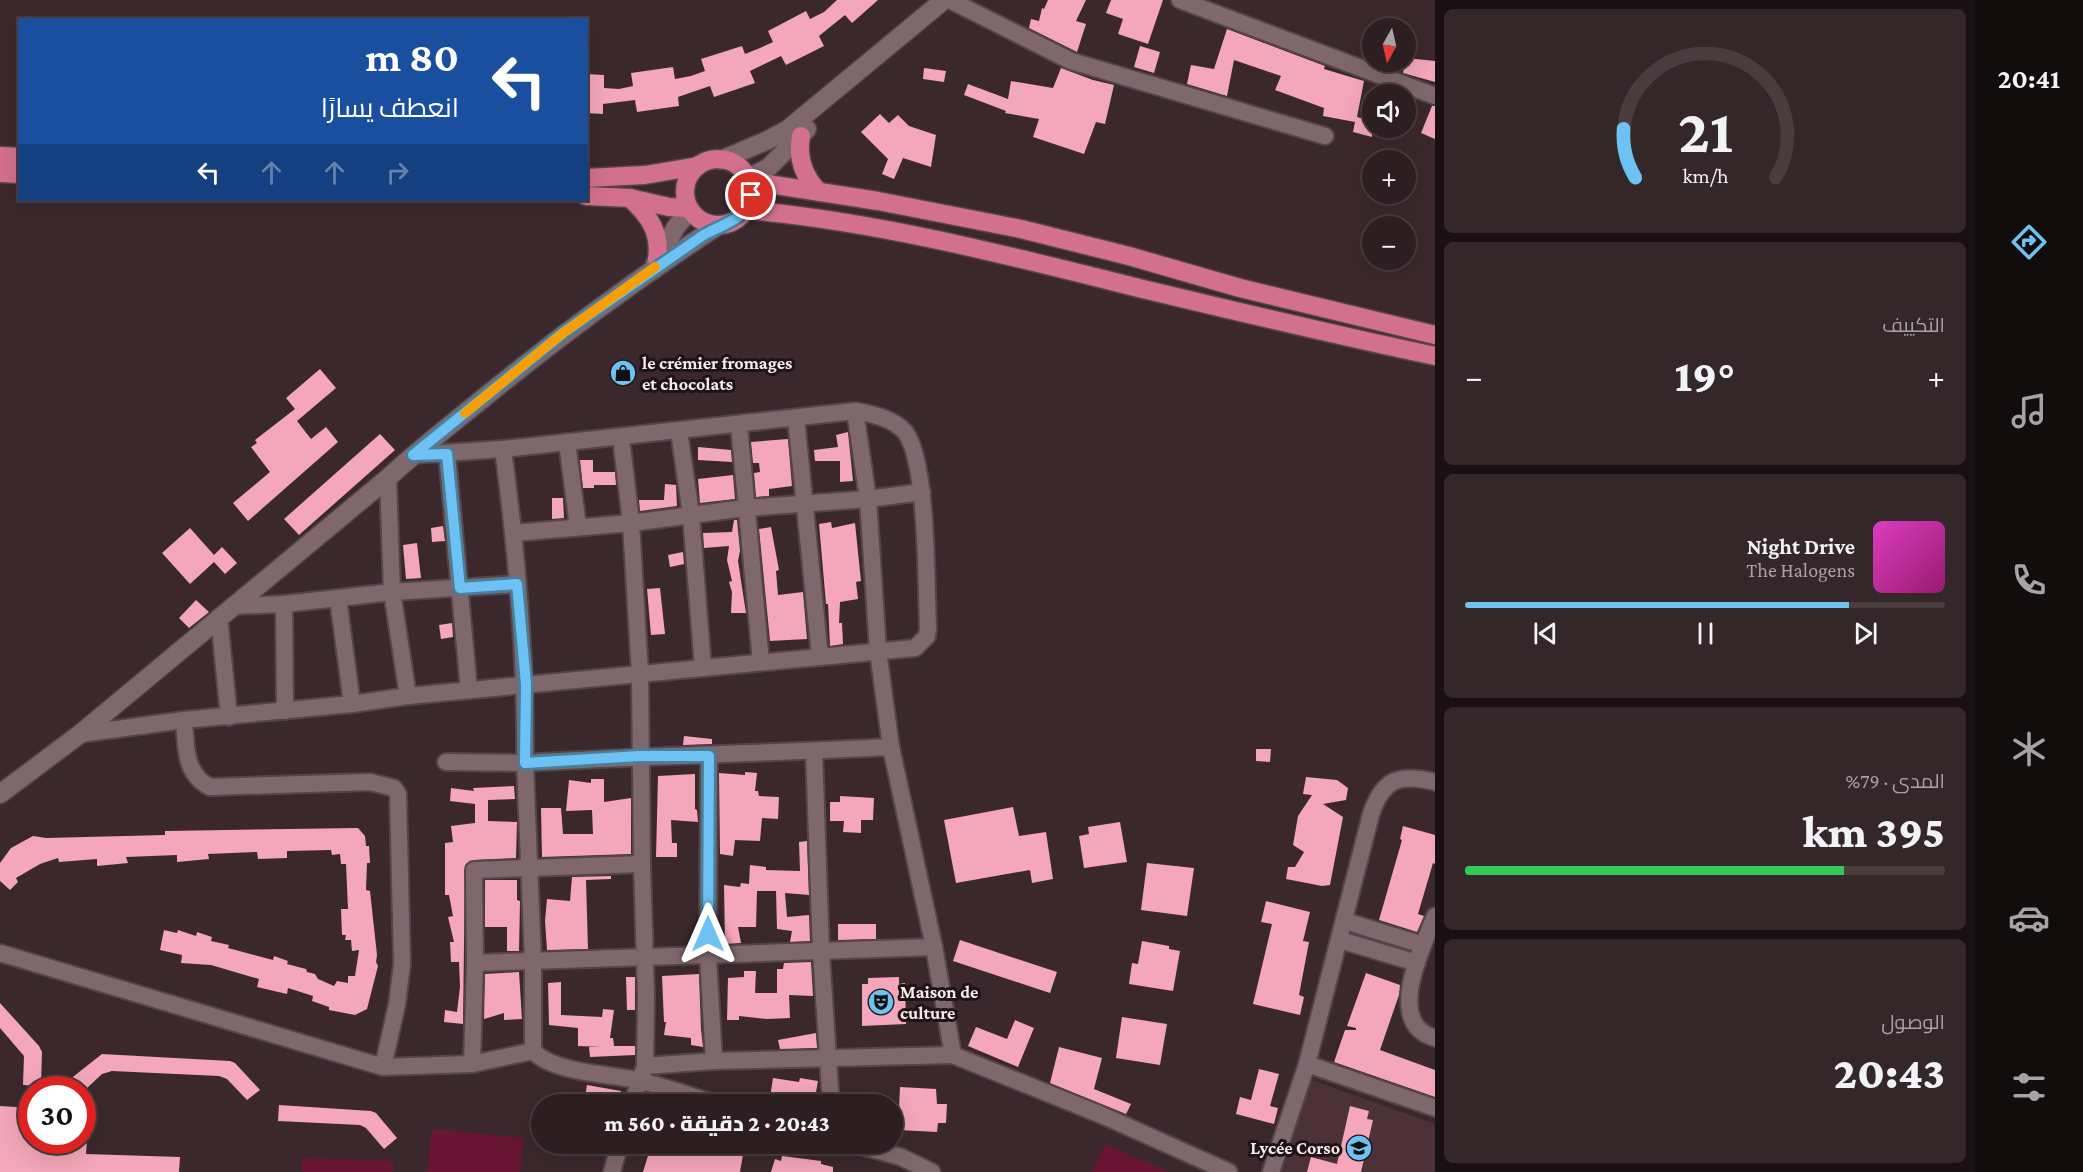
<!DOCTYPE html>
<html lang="ar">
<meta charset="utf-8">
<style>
:root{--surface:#2c1e21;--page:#34272a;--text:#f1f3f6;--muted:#a6a2a5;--line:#483c3f;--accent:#6ec2f3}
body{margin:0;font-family:"Crimson Pro",Cairo,serif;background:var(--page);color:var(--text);direction:rtl;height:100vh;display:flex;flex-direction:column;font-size:22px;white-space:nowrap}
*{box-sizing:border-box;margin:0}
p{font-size:20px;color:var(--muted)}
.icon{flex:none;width:33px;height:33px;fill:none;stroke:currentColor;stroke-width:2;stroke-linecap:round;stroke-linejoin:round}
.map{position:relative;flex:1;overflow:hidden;direction:ltr}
.side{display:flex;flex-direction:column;gap:9px;padding:9px;background:#181012;width:540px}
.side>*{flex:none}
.hud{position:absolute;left:18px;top:18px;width:570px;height:183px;border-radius:0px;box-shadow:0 6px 24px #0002,0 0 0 2px var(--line);direction:rtl;background:#1a4fa0;color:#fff;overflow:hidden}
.needle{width:39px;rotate:188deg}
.tools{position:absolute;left:1362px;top:18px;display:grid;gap:12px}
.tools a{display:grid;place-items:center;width:54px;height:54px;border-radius:50%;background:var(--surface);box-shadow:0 6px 24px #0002,0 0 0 2px var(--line);font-size:30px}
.speed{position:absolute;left:18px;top:1076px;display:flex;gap:12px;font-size:30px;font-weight:700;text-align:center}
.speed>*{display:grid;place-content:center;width:78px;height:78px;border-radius:50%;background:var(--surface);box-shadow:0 6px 24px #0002,0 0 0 2px var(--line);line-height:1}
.speed .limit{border:9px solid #d22;background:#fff;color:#111}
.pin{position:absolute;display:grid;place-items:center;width:51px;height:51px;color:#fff;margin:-26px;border:3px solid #fff;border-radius:50%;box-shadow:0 2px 6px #0007}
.me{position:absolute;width:66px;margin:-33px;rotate:0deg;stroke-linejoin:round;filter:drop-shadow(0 0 4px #0008)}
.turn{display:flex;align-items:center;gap:21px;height:126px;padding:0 30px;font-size:27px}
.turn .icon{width:78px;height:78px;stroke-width:2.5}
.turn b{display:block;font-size:42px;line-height:51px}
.lanes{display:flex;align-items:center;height:57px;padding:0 30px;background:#0003;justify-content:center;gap:30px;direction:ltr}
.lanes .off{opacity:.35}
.big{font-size:45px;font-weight:800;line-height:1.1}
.side .card{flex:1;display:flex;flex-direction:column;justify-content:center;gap:9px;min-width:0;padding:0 21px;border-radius:9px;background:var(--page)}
.side .dial{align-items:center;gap:0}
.dial svg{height:156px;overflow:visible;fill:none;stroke:var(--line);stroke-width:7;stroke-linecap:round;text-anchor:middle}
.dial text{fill:var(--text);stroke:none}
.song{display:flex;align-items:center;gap:18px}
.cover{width:72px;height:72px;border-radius:9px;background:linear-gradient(135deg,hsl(310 70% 55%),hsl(320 70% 35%))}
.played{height:6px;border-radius:3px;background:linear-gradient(90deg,var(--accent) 80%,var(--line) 80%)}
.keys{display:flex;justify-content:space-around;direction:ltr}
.heat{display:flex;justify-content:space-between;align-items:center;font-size:33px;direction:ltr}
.charge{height:9px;border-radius:4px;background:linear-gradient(90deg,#34c759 79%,var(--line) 0)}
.trip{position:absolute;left:531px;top:1094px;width:372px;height:60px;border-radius:30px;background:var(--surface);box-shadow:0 6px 24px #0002,0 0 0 2px var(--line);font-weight:800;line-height:60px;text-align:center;direction:rtl}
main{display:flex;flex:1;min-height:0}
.menu{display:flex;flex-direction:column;width:108px;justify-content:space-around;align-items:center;background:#120c0d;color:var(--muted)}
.menu .icon{width:42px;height:42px}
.menu .active{color:var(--accent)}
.menu b{font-size:27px;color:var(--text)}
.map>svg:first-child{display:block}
.built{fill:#4c3238}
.green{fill:#681634}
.building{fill:#f4a6ba}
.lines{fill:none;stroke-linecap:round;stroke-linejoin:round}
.minor-casing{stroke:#554549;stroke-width:20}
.secondary-casing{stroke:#554549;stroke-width:21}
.trunk-casing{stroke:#554549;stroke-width:21}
.minor{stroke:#7f686d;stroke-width:16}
.secondary{stroke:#7f686d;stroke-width:18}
.trunk{stroke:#d3708d;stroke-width:18}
.route-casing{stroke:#487e9e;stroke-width:15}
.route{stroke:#6ec2f3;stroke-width:10}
.slow{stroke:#f59e0b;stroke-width:10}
.labels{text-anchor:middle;stroke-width:6;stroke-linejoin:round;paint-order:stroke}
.poi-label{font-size:18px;font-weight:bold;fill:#f8ebee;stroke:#1c1416;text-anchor:start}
</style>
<main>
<nav class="menu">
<b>20:41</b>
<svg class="icon active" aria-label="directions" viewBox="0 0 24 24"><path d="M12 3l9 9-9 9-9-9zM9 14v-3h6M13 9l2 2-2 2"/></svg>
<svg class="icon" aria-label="music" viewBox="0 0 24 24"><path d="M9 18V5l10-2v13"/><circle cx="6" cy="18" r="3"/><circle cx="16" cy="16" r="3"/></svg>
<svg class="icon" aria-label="phone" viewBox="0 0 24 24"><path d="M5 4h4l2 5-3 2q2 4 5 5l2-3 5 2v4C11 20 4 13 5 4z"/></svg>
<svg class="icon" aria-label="climate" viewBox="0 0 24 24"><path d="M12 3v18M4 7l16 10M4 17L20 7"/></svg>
<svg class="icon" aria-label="car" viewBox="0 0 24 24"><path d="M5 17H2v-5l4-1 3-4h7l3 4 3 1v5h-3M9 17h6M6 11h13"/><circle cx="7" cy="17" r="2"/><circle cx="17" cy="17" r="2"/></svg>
<svg class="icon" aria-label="filters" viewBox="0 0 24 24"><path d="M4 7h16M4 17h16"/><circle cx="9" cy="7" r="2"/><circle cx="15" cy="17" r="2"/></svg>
</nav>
<section class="side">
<div class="card dial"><svg viewBox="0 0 100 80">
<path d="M14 69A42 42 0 1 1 86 69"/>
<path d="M14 69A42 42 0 0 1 8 44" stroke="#6ec2f3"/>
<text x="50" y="56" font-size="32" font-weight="700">21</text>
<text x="50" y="72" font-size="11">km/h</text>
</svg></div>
<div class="card"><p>التكييف</p>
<div class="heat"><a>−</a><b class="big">19°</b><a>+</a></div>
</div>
<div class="card">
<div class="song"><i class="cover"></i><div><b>Night Drive</b><p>The Halogens</p></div></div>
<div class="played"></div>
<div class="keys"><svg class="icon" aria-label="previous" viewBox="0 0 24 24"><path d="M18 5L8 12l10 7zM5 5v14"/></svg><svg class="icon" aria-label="pause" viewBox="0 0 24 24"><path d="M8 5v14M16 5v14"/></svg><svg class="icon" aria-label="next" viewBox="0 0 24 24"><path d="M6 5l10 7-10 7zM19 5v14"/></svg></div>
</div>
<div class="card"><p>المدى · 79%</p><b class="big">395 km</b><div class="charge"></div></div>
<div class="card"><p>الوصول</p><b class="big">20:43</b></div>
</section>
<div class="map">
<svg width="1435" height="1172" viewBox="0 0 1435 1172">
<rect width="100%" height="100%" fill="#3b282c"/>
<!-- built -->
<polygon class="built" points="1306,1078 1435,1124 1435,1172 1276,1172"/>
<!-- green -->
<g class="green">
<polygon points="432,1129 524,1138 520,1172 427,1172"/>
<polygon points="1105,1144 1168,1172 1092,1172"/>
<polygon points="302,1158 393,1161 393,1172 302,1172"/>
</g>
<!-- building -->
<g class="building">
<polygon points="837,0 878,0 852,23 845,15 819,36 824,46 786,65 781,56 750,71 755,83 714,97 710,86 678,97 679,106 637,112 635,100 603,104 603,114 586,113 586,74 604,75 604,88 619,89 633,86 631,73 673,67 675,79 691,76 705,71 701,59 742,46 745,54 760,48 773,42 768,31 806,11 810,19 824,12"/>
<polygon points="1048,0 1086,0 1076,21 1086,24 1077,52 1029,28 1031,19 1039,21 1042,8 1044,9"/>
<polygon points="1111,0 1163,0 1148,44 1118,34 1123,19 1106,13"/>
<polygon points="1227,29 1325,66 1324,69 1364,81 1357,117 1372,121 1372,137 1353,132 1355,122 1323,116 1324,108 1275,90 1281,76 1234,60 1227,96 1187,84 1191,65 1214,69"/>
<polygon points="1140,46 1160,52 1154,73 1134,67"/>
<polygon points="1406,58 1435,61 1435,82 1403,73"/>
<polygon points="924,68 946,71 944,82 923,79"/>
<polygon points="1061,68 1093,80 1114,85 1105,124 1096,122 1084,154 1033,137 1039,119 1005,113 1006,111 964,95 968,84 1008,99 1011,81 1053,88"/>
<polygon points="1432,106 1435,106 1435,139 1421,133"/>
<polygon points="880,114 889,123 898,115 909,126 936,135 931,167 903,158 894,179 882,174 888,159 861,132"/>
<polygon points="320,369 336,388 297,421 311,439 326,427 338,442 248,521 233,503 270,472 251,447 257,443 255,440 295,409 286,398"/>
<polygon points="848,432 853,481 840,482 840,461 815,461 814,450 838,447 836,435"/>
<polygon points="380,434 395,450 299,535 284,519"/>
<polygon points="788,439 792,486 769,489 769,496 756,497 754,473 760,472 759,463 753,463 751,442"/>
<polygon points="698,447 731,450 732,462 698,460"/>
<polygon points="580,460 593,460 593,472 615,472 616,485 594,485 594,488 583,488"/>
<polygon points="733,475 735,499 700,503 698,479"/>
<polygon points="665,484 676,485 677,506 640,511 639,500 664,500"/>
<polygon points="552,498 563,498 564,518 552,519"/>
<polygon points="734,520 737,520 740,551 738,561 746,613 731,613 732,592 729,582 732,581 727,560 729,546 704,548 703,533 732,532"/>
<polygon points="831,522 832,528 855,523 861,581 856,582 858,599 840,602 839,623 842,623 843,644 830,646 828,604 826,604 819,524"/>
<polygon points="443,526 445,541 432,542 431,528"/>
<polygon points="771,527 779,570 776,571 778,595 803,592 807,639 770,641 759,529"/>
<polygon points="190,528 214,555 222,547 237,563 225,574 214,562 190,584 162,553"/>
<polygon points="417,543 421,578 406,579 403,545"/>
<polygon points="683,552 684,564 670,567 668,555"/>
<polygon points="660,588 665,634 651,635 647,589"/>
<polygon points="196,600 209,612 189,628 179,618"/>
<polygon points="452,623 453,637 441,639 439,625"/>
<polygon points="684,736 712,739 712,744 683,745"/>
<polygon points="1256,749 1271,749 1270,762 1256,761"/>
<polygon points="745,772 757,773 755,791 758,791 759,796 779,797 778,819 762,818 760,841 735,840 733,856 720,854 719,773 745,775"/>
<polygon points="695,774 695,809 697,810 698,822 671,820 672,843 677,843 677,857 656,857 658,776"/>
<polygon points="1306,777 1337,780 1348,788 1346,800 1323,804 1343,817 1330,885 1322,886 1286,879 1288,867 1295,867 1304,852 1293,845 1298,816 1312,795 1303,794"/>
<polygon points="591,779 604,779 604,802 631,798 631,854 542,857 541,808 561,808 563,834 593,834 592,810 566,811 569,780 591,783"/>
<polygon points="514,786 515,799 488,800 488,821 517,822 516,858 474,860 465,865 463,1024 444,1022 445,1010 457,1012 460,987 459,962 451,962 450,942 454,942 448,917 453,916 449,895 445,895 445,843 453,842 451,826 475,823 475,804 450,801 451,788 474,791 473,788"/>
<polygon points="840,796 874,798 873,820 861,820 861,833 843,832 844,821 830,821 830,802 840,802"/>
<polygon points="1013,807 1019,836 1046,832 1053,879 1032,883 1030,870 956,883 944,820"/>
<polygon points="1120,822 1127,862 1084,868 1079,836 1089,834 1088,827"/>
<polygon points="1403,826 1435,835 1435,864 1433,863 1418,914 1424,916 1417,932 1379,920 1402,840 1400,839"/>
<polygon points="358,828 365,836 366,846 369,846 370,863 367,863 366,890 370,891 377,955 376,962 378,966 367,1009 355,1015 329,1010 329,1007 312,1001 313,996 288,988 287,994 257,987 259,979 211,965 181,963 182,955 160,950 164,930 177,933 178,930 196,936 197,932 212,937 211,941 229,945 228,948 273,960 274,956 288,961 287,964 306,969 307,972 315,974 318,979 334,986 337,981 348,983 348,976 355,976 359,950 352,951 351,940 345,940 346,935 342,935 341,909 348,909 346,864 341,864 340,854 332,855 331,850 287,851 287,858 258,859 257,852 208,854 209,859 177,862 177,855 126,857 128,863 97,866 97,859 59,862 58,858 40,864 16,878 18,882 10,890 0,881 0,863 11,848 33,836 46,838 165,835 165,831"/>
<polygon points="807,841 809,895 785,893 787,917 809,915 810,941 790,942 792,931 777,929 776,891 757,891 756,927 738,927 741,943 725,944 724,885 740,887 741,883 749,884 750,865 766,867 766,870 800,871 799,842"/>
<polygon points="1147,863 1194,868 1187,916 1141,910"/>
<polygon points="611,876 611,879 586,880 588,949 547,950 545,921 547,899 570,901 572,877"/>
<polygon points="485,880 517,880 517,900 520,901 519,951 507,951 507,927 485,927"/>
<polygon points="1266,901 1310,912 1303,941 1309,942 1299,995 1304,997 1300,1015 1253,1004 1272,924 1261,922"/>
<polygon points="838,924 876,924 876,939 838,940"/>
<polygon points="960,940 1057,972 1050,993 953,961"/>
<polygon points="1142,941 1169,946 1169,949 1180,951 1173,991 1129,984 1132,963 1138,964"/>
<polygon points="811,962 813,996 789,995 790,1018 767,1019 739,1016 739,1020 727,1020 728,978 744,977 744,971 756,971 755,993 777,993 777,969 783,969 784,963"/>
<polygon points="519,972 522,1019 504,1020 504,1013 484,1019 485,974"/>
<polygon points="1366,973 1400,985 1399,995 1380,1050 1435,1070 1435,1097 1334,1062 1345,1030 1356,1030 1356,1028 1347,1026"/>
<polygon points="699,974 701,1029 703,1047 691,1045 691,1038 664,1035 666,1022 664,1022 662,976"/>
<polygon points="626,977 635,977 635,1010 627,1010"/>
<polygon points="899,977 899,984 905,983 906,1024 862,1026 862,984 868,984 868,978"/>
<polygon points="561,982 561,1015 602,1017 603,1009 614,1010 610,1038 613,1038 614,1046 635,1046 635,1055 590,1057 589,1047 602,1047 578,1046 578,1028 549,1025 548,983"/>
<polygon points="0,1003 39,1046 42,1052 41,1086 23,1085 24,1056 0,1028"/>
<polygon points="1122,1017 1167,1024 1160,1065 1116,1058"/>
<polygon points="1015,1020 1034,1028 1018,1067 968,1046 976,1027 1007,1039"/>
<polygon points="816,1033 817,1048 780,1049 778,1040"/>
<polygon points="1059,1047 1102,1058 1094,1089 1131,1104 1126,1114 1050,1083"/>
<polygon points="102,1054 230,1061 235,1063 260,1090 247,1100 227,1079 219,1076 112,1071 102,1074 86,1089 75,1089 69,1080"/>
<polygon points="1259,1069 1279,1074 1270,1106 1278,1108 1274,1124 1236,1114 1240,1097 1251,1100"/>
<polygon points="773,1078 799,1082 800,1078 818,1081 814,1104 769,1104"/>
<polygon points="587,1085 621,1091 619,1104 584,1104"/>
<polygon points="900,1087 936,1089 937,1104 947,1104 946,1123 938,1123 937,1132 898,1130"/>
<polygon points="279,1105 371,1111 376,1113 397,1138 384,1149 366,1128 360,1125 278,1121"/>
<polygon points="0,1106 32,1108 32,1140 87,1140 86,1154 180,1157 179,1172 0,1172"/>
<polygon points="1350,1106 1369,1111 1367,1119 1373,1120 1361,1172 1307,1172 1311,1157 1337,1164"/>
<polygon points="680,1143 717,1143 744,1149 740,1172 643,1172 651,1146 678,1151"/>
<polygon points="782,1156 821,1161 821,1164 833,1167 833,1172 771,1172 775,1159 781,1161"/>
</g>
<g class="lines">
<!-- minor casing -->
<g class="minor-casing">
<g id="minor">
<polyline points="950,0 1071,61 1325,136"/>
<polyline points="1180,0 1435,96"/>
<polyline points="855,411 868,499 878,651 891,747"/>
<polyline points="796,418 820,657"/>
<polyline points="739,425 761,662"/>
<polyline points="679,431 691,515 703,668"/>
<polyline points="621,437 631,523 640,674 642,864 646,996 645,1066 632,1104"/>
<polyline points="567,442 578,527"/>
<polyline points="447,454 469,690"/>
<path d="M413,455L503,449C517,553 526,658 525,763C647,756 769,753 891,747L934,947L953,1055"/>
<polyline points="388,478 392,592 408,696"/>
<polyline points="514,533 631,523 745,508 868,499 922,492"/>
<polyline points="338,598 352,704"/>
<polyline points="284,604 285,711"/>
<polyline points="233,606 284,604 392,592 517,584"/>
<polyline points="219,617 229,717"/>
<path d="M80,734L184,720L352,704L408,696L915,648L927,636L928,628C926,586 928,461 905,432C893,418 872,414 855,411L503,449"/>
<polyline points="814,751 821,952 831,1104"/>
<polyline points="709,756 708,956 714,1061"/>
<path d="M446,762L525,763L533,961V1051C554,1073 608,1074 638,1080C665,1087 691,1096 717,1104"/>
<path d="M1435,916C1422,949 1384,1023 1435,1038"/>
<polyline points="1345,921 1423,945"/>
<polyline points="1340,940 1417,963"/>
<path d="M0,953L383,1067L397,1004L402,964L398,794L394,788L370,782L210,787C184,774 186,745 184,720"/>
<polyline points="475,963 934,947"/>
<polyline points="472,1064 475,963 474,870 642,864"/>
<polyline points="1307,1064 1435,1108"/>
<polyline points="645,1066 714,1061 953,1055 1104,1116 1229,1172"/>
<polyline points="383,1067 472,1064 533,1051"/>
<polyline points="850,1143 901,1157 932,1172"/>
<polyline points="612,1172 620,1143"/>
<path d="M1271,1172L1307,1064L1371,814C1383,779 1399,773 1435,782"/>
</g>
</g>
<!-- secondary casing -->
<g class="secondary-casing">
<g id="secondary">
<polyline points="721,160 766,141 787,130 944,0"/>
<polyline points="748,178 768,168 807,129"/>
<polyline points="655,264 676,227 690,210"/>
<path d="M0,794L80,734L388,478C419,449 453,423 486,396C561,335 638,278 719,225"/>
</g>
</g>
<!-- trunk casing -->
<g class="trunk-casing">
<g id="trunk">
<path d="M801,136C797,158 803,176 819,192"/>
<polyline points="0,156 20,157"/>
<circle cx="718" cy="192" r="33"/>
<polyline points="0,173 20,174"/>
<polyline points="586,178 645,175 698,166"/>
<polyline points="749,181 878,201 1021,229 1129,256 1240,288 1435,335"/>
<polyline points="586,196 630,198 669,207 689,208"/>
<path d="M630,198C649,216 661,232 657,259"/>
<path d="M746,210C882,222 1014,257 1147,290C1243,313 1339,336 1435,356"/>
</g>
</g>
<!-- minor -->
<use href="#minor" class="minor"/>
<!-- secondary -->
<use href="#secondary" class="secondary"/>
<!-- trunk -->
<use href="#trunk" class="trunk"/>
</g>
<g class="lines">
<!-- route casing -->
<g class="route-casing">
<path id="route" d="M708,934L709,756H640L525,763L526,684L517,584L460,588L447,454L413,455L563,333L702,236C722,224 746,221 751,195"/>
</g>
<!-- route -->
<use href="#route" class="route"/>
<!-- slow -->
<polyline class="slow" points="465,413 563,333 655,267"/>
</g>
<!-- icons -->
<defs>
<g id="shop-disc" transform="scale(1.35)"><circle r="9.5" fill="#6ec2f3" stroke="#1c1416"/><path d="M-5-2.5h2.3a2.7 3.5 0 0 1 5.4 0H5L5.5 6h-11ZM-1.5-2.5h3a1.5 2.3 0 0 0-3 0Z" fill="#111"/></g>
<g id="theatre-disc" transform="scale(1.35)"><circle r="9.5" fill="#6ec2f3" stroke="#1c1416"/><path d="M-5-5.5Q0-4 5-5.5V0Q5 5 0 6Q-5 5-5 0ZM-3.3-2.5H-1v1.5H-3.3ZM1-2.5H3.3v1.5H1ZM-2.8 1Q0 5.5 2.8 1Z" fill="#111"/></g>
<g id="school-disc" transform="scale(1.35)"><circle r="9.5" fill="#6ec2f3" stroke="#1c1416"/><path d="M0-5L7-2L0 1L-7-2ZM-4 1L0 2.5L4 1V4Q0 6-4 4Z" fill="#111"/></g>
</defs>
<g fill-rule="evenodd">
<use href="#shop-disc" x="623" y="373"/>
<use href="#theatre-disc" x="881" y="1002"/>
<use href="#school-disc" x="1359" y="1148"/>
</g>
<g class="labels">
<!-- poi labels -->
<g class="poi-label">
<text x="642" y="369">le crémier fromages<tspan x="642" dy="21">et chocolats</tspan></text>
<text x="900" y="998">Maison de<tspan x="900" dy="21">culture</tspan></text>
<text x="1340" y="1154" text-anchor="end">Lycée Corso</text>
</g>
</g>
</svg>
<div class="tools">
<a><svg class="needle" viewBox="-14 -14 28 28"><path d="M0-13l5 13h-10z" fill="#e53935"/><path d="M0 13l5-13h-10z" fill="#a6a2a5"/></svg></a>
<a><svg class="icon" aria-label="sound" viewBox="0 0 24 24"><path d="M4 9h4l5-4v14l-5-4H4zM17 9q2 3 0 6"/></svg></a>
<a>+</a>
<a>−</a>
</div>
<div class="speed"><div class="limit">30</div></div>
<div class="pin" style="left:751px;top:195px;background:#d93025"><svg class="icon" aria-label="arrive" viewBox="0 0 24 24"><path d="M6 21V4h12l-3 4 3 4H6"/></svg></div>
<svg class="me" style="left:708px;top:934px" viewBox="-20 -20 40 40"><path d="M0-17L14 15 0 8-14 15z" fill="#6ec2f3" stroke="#fff" stroke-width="4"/></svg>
<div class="trip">20:43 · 2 دقيقة · 560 m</div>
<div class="hud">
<div class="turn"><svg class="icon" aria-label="left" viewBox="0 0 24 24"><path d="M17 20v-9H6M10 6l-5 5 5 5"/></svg><div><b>80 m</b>انعطف يسارًا</div></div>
<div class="lanes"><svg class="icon" aria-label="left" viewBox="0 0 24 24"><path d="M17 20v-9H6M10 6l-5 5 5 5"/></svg><svg class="icon off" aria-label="ahead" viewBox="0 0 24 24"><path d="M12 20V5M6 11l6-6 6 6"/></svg><svg class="icon off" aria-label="ahead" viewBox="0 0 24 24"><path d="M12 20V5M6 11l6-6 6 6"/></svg><svg class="icon off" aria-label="right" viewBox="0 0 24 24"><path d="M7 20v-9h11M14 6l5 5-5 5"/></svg></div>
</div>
</div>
</main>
